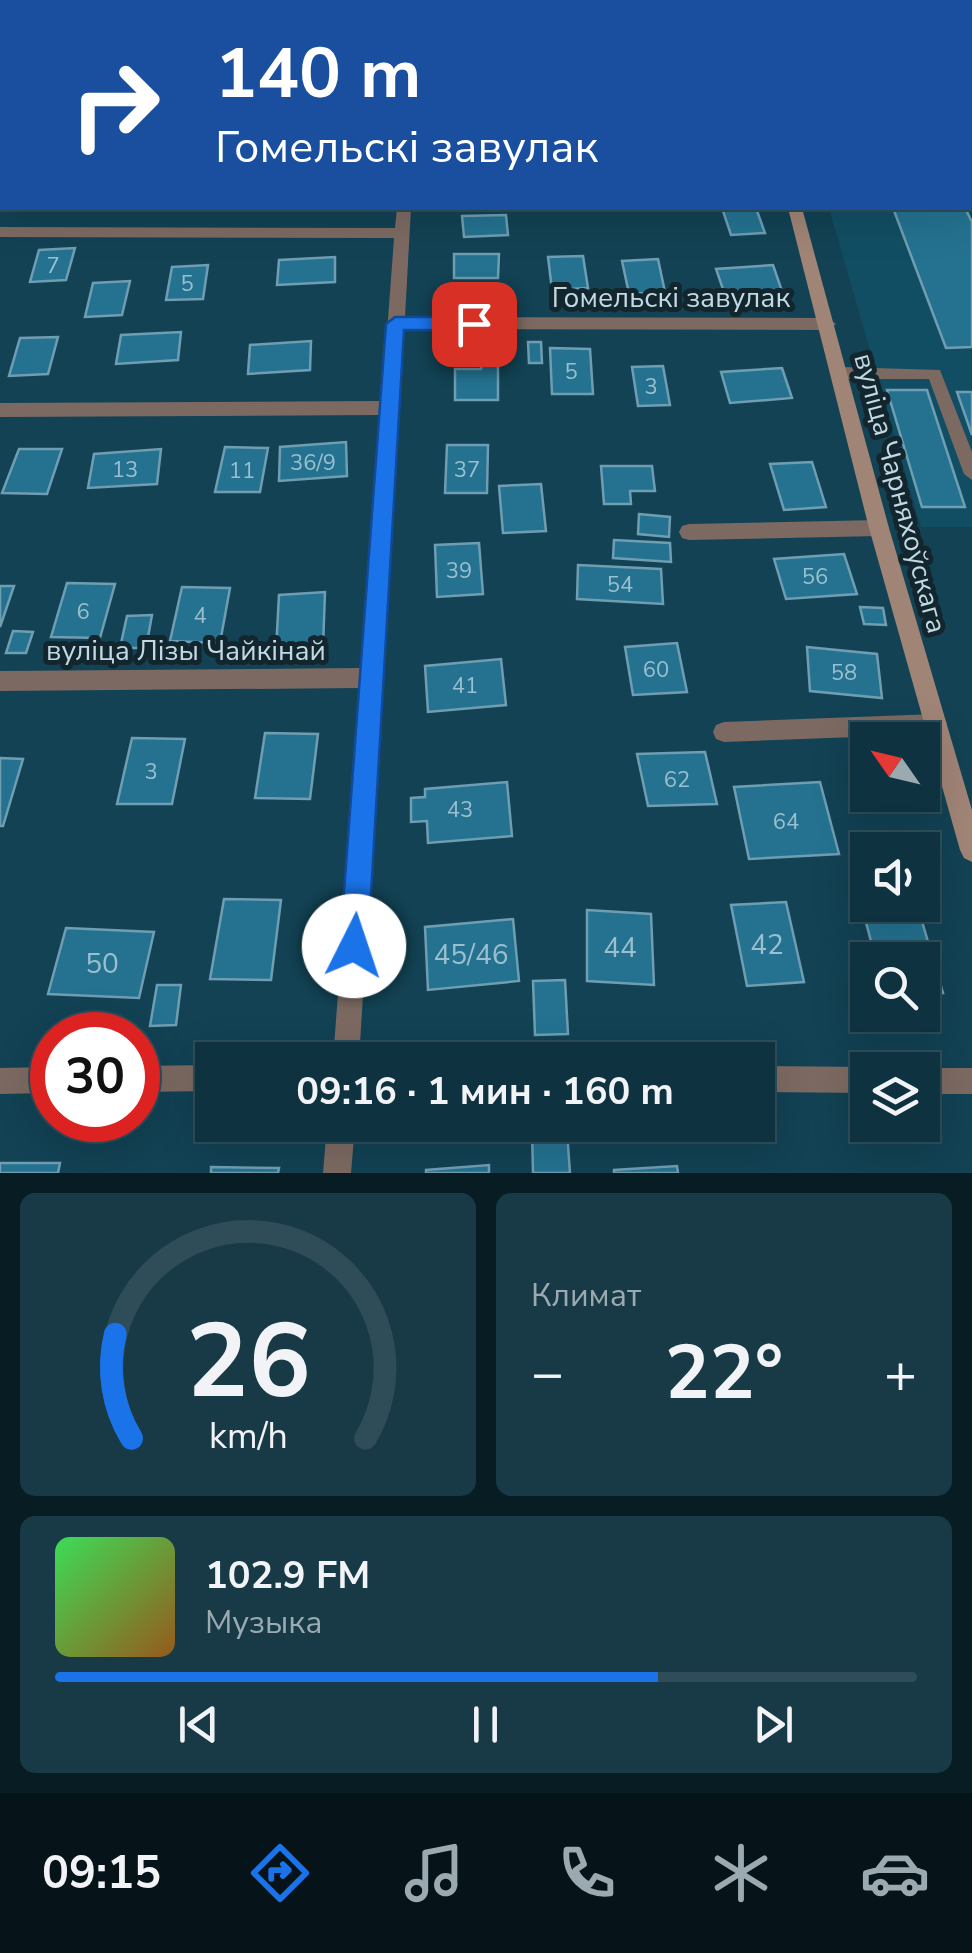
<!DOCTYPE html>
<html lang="ru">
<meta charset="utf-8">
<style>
:root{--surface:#0e323f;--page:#173a46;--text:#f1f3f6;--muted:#9baab0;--line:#2e4d59;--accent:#1a73e8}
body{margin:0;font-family:"Nunito Sans",sans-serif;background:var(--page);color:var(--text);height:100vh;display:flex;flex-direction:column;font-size:38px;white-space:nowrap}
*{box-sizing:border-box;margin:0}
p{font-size:32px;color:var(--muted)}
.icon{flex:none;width:55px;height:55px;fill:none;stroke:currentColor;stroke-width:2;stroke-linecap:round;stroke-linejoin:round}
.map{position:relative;height:1173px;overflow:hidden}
.side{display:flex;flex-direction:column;gap:20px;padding:20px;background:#081c23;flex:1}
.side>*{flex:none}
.hud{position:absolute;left:0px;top:0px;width:972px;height:210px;box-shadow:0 10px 40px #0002,0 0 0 2px var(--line);background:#1a4fa0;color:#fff;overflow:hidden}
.needle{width:65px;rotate:304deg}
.buttons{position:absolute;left:850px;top:722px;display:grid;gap:20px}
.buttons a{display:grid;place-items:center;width:90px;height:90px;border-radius:0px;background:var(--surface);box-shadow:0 10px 40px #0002,0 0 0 2px var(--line);font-size:50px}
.speed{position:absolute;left:30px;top:1012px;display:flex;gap:20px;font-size:50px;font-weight:700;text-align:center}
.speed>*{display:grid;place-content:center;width:130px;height:130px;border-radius:50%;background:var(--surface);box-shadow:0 10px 40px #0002,0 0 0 2px var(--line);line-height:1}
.speed .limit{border:15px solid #d22;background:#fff;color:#111}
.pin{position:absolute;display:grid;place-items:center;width:85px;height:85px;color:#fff;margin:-42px;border-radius:20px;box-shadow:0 5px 15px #0006}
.me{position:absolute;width:110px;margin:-55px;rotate:4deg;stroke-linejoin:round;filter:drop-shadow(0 0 8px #0008)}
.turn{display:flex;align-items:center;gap:35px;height:210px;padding:0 50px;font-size:45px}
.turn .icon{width:130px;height:130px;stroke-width:2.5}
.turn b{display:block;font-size:70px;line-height:85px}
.big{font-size:75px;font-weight:700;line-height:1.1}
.side .widget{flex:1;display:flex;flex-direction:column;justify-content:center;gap:15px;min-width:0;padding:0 35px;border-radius:15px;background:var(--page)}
.side .dial{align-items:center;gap:0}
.dial svg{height:260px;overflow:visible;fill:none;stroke:var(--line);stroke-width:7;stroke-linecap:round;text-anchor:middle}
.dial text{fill:var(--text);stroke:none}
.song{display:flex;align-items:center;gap:30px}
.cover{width:120px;height:120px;border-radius:15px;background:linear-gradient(135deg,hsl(130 70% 55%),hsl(30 70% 35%))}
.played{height:10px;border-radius:5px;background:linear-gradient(90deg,var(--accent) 70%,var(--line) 70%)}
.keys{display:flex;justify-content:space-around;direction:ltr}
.heat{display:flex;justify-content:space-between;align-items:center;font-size:55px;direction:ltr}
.side .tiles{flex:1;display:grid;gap:20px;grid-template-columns:1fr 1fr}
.widget:last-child{grid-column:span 2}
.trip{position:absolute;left:195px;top:1042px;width:580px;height:100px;border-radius:0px;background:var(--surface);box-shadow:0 10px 40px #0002,0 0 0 2px var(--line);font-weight:700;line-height:100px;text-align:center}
.menu{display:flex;height:160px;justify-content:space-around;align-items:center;background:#061419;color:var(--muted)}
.menu .icon{width:70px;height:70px}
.menu .on{color:var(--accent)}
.menu b{font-size:45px;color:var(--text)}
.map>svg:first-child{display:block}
.built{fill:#124e63}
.building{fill:#247290;stroke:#6f9db2;stroke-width:2.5}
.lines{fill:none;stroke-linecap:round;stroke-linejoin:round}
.lane{fill:#7c6a62;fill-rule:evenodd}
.street{fill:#7c6a62;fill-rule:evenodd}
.secondary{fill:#a08476;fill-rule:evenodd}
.route{fill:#1a73e8;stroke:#114b97;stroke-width:2.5}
.labels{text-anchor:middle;stroke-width:10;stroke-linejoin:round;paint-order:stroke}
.number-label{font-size:22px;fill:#9abfcf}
.street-label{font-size:28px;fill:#c1d9e4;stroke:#13262e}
.near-number-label{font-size:28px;fill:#9abfcf}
</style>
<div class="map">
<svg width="972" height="1173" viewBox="0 0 972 1173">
<rect width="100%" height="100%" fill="#124254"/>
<!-- built -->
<polygon class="built" points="970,43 972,527 921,527 829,208 970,208"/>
<!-- building -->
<g class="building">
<polygon points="722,208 756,208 765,233 731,235"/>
<polygon points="893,208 965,208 972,222 972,347 946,348"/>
<polygon points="506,215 508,235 464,237 462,216"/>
<polygon points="75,248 66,280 30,282 39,250"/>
<polygon points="454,254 499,254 498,278 454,278"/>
<polygon points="583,256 588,288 552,290 548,257"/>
<polygon points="335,257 335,282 277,285 279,260"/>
<polygon points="658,259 665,292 629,294 622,261"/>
<polygon points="208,265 203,299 166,300 172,267"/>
<polygon points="773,265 782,291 725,295 716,269"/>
<polygon points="130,281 122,315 85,317 93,283"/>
<polygon points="181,332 178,360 116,364 121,335"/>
<polygon points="58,337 48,374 9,376 20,338"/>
<polygon points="311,341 310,370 248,374 250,345"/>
<polygon points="528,342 541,342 542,363 529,363"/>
<polygon points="550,348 590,349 593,394 552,394"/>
<polygon points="481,363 498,363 498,400 455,400 455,369 481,369"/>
<polygon points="663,366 670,405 638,406 632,367"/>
<polygon points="782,368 792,398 730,403 721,372"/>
<polygon points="887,390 927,390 965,507 922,507"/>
<polygon points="957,392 972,392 972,435"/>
<polygon points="346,442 347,476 279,481 280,447"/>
<polygon points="447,445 488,445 487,493 445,493"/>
<polygon points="225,447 268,448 260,492 215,492"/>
<polygon points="19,449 62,449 47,494 2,493"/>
<polygon points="161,449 157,484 88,488 94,454"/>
<polygon points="812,462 826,507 784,510 770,464"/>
<polygon points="601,466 652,466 655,491 630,491 631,504 604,504"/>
<polygon points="541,484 546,531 503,533 499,486"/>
<polygon points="639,514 670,517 669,537 638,534"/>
<polygon points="614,540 670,543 671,562 613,558"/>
<polygon points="479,543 483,594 437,597 435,545"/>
<polygon points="844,554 857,594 786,599 774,559"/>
<polygon points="578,565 661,569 663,604 577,599"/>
<polygon points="67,583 115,584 100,638 51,637"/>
<polygon points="0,586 14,586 0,627"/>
<polygon points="182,587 230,588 220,643 170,641"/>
<polygon points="325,592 323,647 276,650 279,595"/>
<polygon points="860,607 883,608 886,625 864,624"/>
<polygon points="152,615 146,648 120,648 127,616"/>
<polygon points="13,631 33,632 26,653 6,653"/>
<polygon points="677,643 687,692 633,695 625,647"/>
<polygon points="807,647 877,654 882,698 810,691"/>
<polygon points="501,659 506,705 428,712 425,666"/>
<polygon points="265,733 318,734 310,799 255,798"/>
<polygon points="132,738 185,739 172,804 117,804"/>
<polygon points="705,752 717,804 648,806 637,754"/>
<polygon points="0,758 23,759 3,826 0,826"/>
<polygon points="507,782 512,836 428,843 427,821 411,822 411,798 425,797 425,789"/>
<polygon points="820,782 839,854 749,859 734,787"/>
<polygon points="224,899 281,900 271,980 210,979"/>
<polygon points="786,902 804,982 747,986 731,905"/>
<polygon points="587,910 651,914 654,985 587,981"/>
<polygon points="919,911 943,993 922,994 922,960 876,960 864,915"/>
<polygon points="513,919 519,981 428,990 425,927"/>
<polygon points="66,928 154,932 139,998 48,994"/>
<polygon points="565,980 568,1034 535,1035 533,981"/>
<polygon points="157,985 181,985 176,1025 150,1026"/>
<polygon points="532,1131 567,1131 570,1173 533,1173"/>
<polygon points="0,1163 60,1163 58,1173 0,1173"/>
<polygon points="489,1165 489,1173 426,1173 426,1170"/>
<polygon points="677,1166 678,1173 614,1173 614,1170"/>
<polygon points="211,1167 279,1168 278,1173 211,1173"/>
</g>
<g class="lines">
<!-- lane -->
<polygon class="lane" points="841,367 940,370 972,452 972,480 964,474 929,379 841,379 834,373"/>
<!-- street -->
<g class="street">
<rect x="411" y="0" width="12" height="2"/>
<rect x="0" y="88" width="2" height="8"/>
<polygon points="397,208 411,208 405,317 828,318 836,324 828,330 404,329 359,1060 333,1060 361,688 0,691 0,671 362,668 381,415 0,417 0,403 382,401 394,238 0,237 0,227 395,228"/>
<polygon points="879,520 886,522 889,528 886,534 879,536 689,540 682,538 679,532 682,526 689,524"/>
<polygon points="936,714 944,717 947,724 944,731 936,734 724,742 716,739 713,732 716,725 724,722"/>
<polygon points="212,1065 212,1091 138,1092 138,1066"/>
<polygon points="758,1066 868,1067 876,1070 868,1070 868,1093 758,1092"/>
<polygon points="52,1067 52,1093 0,1094 0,1068"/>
<polygon points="922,1068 972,1068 972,1094 922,1094 922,1070 916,1070"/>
<polygon points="327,1125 355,1125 351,1173 323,1173"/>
</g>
<!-- secondary -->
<g class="secondary">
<polygon points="729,0 741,0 742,2 730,2"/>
<polygon points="788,208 802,208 889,528 972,810 972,862 964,858 960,850 869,528"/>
</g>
</g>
<!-- route -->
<polygon class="route" points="395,317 474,317 483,324 474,330 404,330 368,946 364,955 354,960 344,955 340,946 386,324"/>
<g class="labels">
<!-- number labels -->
<g class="number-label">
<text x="53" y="273">7</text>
<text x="187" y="291">5</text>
<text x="571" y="379">5</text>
<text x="651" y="394">3</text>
<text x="313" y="470">36/9</text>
<text x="125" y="477">13</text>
<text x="467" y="477">37</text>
<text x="242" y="478">11</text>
<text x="459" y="578">39</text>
<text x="815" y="584">56</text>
<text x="620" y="592">54</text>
<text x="83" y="619">6</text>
<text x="200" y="623">4</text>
<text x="656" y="677">60</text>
<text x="844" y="680">58</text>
<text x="465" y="693">41</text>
<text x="151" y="779">3</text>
<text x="677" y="787">62</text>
<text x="460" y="817">43</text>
<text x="786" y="829">64</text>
</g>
<!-- street labels -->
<g class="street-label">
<text x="671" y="307">Гомельскі завулак</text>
<text transform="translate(901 493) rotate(75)" y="10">вуліца Чарняхоўскага</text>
<text x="186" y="660">вуліца Лізы Чайкінай</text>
</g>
<!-- near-number labels -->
<g class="near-number-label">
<text x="767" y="954">42</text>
<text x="620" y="957">44</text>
<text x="471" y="964">45/46</text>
<text x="102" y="973">50</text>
</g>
</g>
</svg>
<div class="buttons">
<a><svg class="needle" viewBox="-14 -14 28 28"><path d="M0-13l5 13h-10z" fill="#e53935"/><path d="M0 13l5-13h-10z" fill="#9baab0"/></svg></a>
<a><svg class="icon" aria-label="sound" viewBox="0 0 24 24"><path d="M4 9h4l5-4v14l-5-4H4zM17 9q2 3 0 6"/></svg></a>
<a><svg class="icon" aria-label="search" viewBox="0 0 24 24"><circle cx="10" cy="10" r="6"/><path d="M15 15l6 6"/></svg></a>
<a><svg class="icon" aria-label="layers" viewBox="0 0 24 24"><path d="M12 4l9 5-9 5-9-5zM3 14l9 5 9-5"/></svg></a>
</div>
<div class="speed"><div class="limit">30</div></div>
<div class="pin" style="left:474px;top:324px;background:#d93025"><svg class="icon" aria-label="arrive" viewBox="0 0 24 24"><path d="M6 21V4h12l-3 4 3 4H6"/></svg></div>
<svg class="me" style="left:354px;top:946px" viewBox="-20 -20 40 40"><circle r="19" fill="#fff"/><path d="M0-13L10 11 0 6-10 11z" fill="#1a73e8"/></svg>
<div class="trip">09:16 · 1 мин · 160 m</div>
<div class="hud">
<div class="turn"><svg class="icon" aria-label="right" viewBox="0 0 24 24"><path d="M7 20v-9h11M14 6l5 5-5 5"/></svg><div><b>140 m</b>Гомельскі завулак</div></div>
</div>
</div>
<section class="side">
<div class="tiles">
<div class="widget dial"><svg viewBox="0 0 100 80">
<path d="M14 69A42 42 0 1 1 86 69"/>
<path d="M14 69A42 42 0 0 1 9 37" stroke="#1a73e8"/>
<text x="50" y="56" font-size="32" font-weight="700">26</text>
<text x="50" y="72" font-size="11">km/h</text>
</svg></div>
<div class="widget"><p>Климат</p>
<div class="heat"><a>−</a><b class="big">22°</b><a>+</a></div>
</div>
<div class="widget">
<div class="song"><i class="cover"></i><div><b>102.9 FM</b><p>Музыка</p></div></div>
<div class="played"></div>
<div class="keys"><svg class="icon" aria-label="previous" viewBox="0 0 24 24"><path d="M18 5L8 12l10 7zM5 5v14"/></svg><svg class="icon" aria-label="pause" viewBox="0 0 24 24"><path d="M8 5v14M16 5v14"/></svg><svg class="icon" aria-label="next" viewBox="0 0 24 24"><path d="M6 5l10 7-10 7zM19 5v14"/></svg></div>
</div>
</div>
</section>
<nav class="menu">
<b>09:15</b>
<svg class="icon on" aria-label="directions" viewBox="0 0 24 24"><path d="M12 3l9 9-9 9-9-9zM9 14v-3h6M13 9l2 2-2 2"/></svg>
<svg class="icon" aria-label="music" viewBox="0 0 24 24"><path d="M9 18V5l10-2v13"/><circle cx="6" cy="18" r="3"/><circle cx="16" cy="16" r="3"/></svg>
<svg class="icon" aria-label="phone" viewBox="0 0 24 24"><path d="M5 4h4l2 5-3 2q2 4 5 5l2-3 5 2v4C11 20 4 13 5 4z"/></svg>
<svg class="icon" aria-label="climate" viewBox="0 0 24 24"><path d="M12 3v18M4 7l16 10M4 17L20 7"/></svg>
<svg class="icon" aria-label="car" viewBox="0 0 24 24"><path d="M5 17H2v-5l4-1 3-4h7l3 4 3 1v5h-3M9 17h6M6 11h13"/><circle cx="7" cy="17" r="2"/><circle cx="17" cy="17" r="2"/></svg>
</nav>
